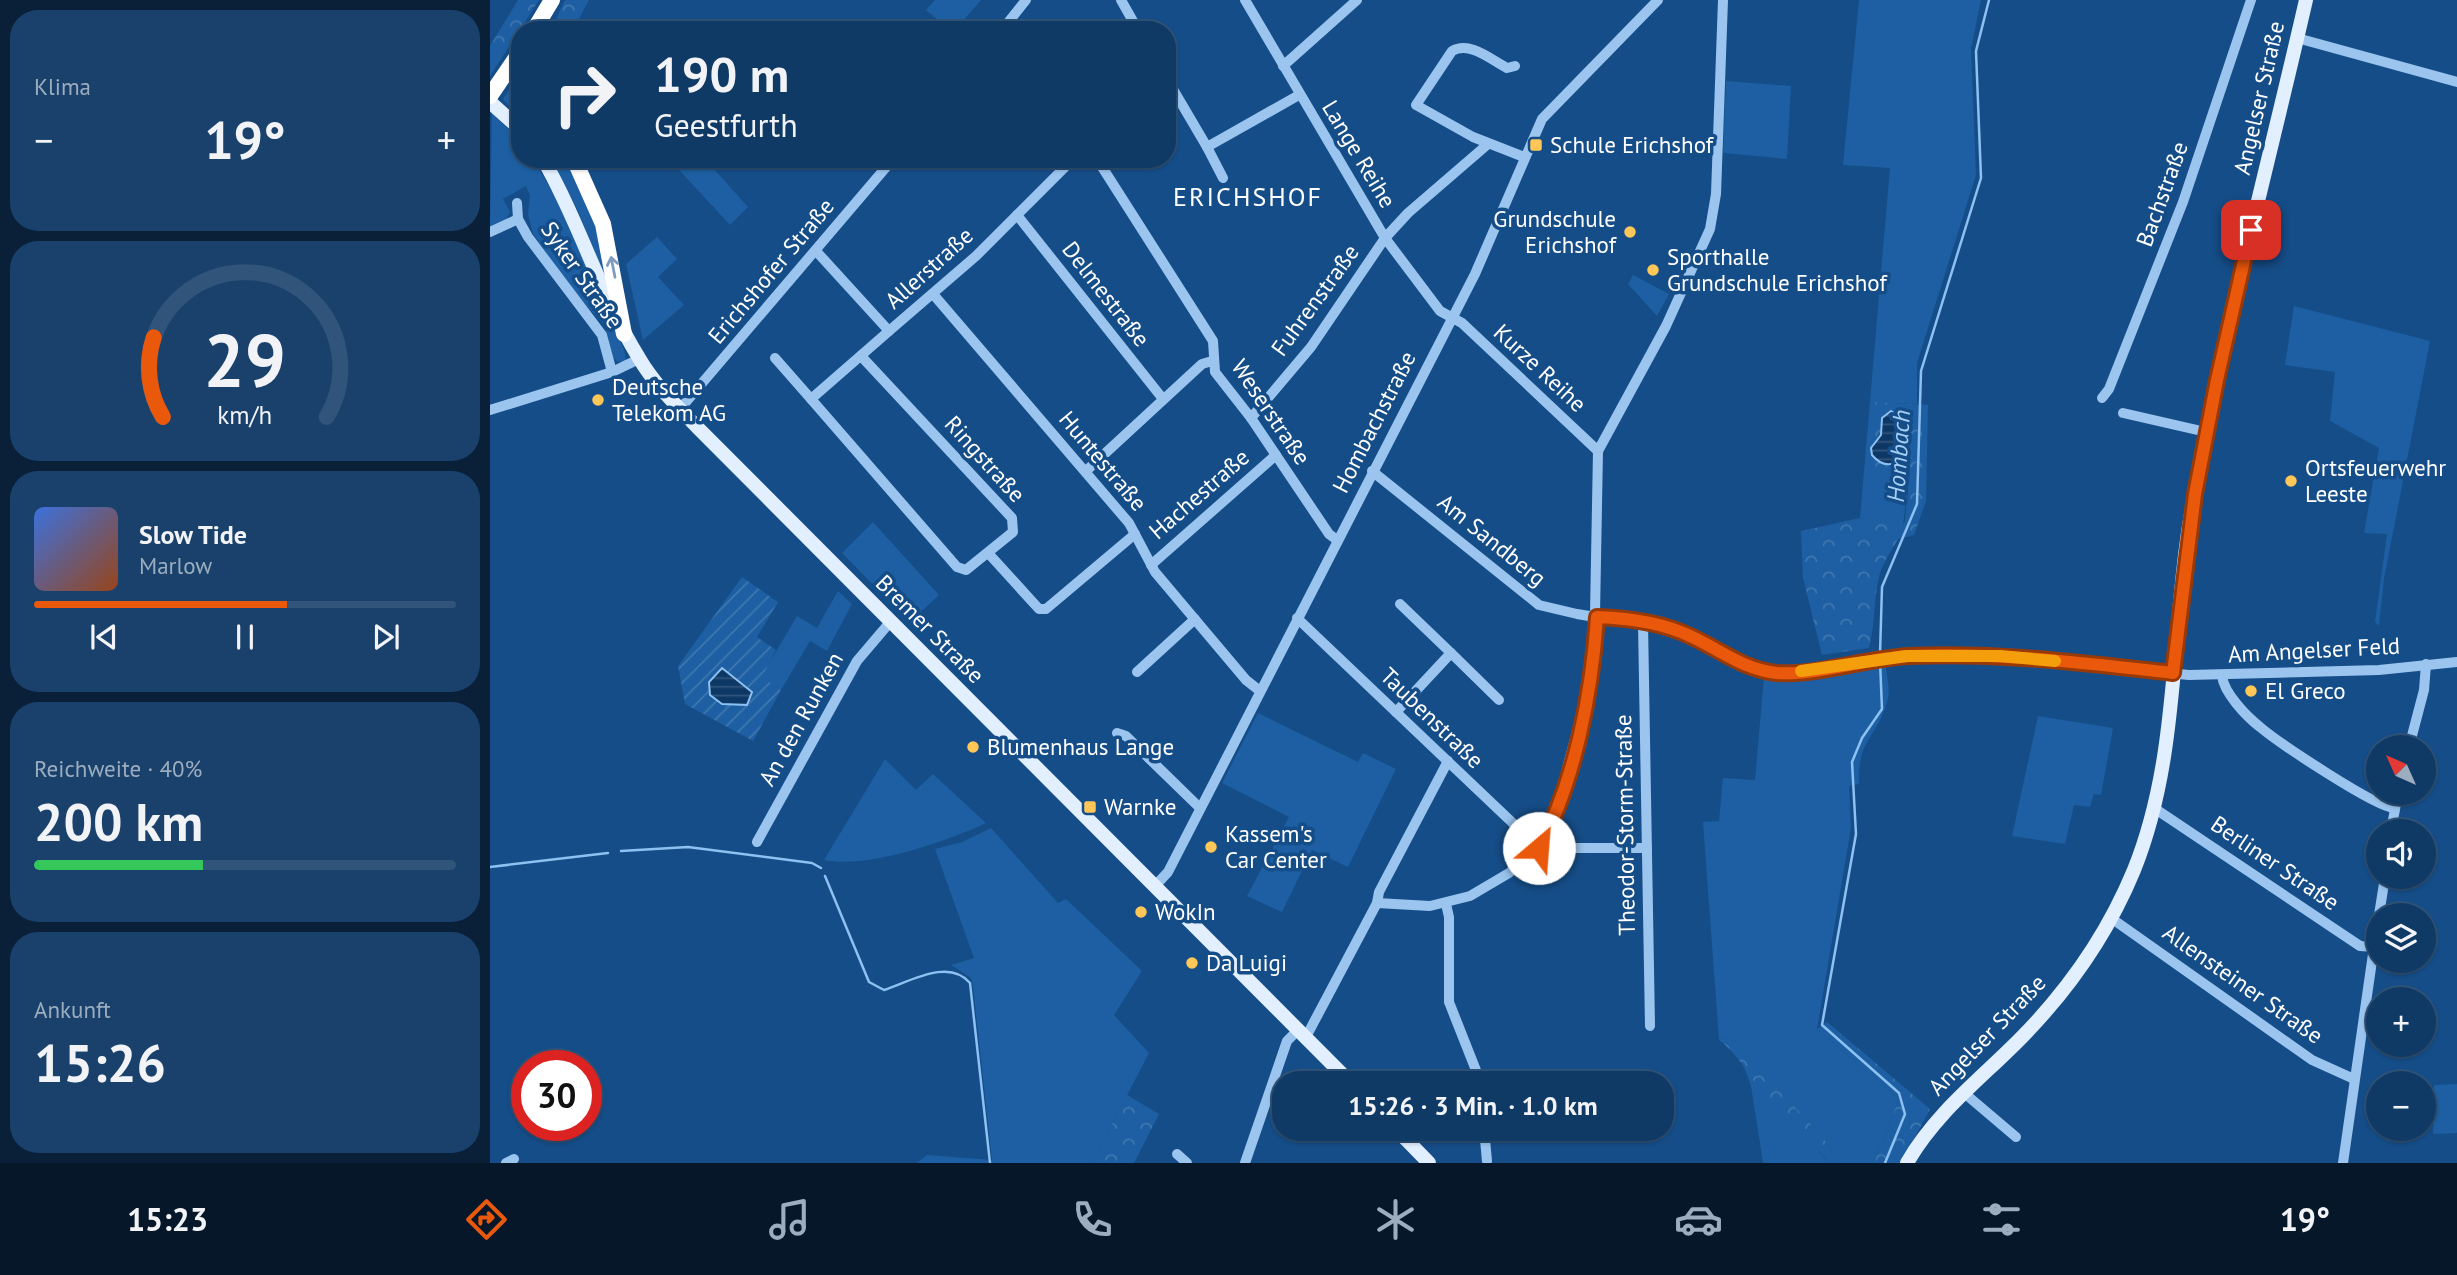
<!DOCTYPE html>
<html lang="de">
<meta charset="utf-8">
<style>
:root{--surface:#103a66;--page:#19416c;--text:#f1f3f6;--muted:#9cadbf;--line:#30547a;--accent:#ea580c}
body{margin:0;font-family:"PT Sans",sans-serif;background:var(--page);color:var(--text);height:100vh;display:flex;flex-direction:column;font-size:26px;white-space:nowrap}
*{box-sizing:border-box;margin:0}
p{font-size:23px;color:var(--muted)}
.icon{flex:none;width:38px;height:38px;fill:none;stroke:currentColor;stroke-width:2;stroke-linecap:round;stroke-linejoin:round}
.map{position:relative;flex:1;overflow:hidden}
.details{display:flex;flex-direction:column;gap:10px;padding:10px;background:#092038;width:490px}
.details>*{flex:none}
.banner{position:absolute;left:21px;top:21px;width:665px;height:147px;border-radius:28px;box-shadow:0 2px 5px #0004,0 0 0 2px var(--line);background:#103a66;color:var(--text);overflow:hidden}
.needle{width:46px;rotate:315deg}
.controls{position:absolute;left:1876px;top:735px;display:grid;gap:14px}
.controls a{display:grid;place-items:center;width:70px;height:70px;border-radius:50%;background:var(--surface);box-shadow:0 2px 5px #0004,0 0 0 2px var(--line);font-size:35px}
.speed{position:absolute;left:21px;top:1050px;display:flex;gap:14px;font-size:35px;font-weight:700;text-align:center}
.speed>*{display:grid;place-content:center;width:91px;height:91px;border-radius:50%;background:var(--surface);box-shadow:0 2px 5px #0004,0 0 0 2px var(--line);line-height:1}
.speed .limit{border:10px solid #d22;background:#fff;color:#111}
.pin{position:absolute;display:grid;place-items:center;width:60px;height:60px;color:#fff;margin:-30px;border-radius:14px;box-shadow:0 4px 10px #0006}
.me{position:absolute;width:77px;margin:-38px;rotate:27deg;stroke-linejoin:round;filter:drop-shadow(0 0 5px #0008)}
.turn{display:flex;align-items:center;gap:24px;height:147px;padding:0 28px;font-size:32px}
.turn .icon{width:91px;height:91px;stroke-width:2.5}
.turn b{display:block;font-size:49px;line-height:60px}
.big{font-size:52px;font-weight:600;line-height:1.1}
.details .card{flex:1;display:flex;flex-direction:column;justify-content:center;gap:10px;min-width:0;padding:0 24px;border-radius:28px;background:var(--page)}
.details .dial{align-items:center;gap:0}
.dial svg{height:182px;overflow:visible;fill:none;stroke:var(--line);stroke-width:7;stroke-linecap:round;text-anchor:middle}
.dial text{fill:var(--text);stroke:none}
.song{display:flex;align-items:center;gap:21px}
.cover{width:84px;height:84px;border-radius:10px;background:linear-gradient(135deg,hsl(220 70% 55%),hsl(20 70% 35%))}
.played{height:7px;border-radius:4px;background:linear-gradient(90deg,var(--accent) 60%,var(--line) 60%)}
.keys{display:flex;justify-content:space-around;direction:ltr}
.heat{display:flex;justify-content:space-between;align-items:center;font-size:38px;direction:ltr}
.charge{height:10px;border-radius:5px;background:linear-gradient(90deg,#34c759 40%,var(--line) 0)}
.trip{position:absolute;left:782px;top:1071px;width:402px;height:70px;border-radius:28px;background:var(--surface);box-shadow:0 2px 5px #0004,0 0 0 2px var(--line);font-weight:600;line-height:70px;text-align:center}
.tab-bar{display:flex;height:112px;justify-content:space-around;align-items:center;background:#061729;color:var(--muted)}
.tab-bar .icon{width:49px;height:49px}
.tab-bar .current{color:var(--accent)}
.tab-bar b{font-size:32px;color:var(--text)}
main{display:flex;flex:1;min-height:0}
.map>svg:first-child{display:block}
.grass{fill:#1d5fa2}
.forest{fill:url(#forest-crowns)}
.garden{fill:url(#garden-furrows)}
.water{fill:url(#water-rules);stroke:#8dc1f2;stroke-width:2}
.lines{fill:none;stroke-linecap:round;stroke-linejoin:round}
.stream{stroke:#8dc1f2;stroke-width:2.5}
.minor{stroke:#9bc5ef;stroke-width:10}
.major{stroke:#e2efff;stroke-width:14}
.highway{stroke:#fff;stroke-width:16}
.oneway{stroke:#7e9dbe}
.route-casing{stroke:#983908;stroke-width:18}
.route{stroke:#ea580c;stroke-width:12}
.slow{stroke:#f59e0b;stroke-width:12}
.poi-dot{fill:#ffc658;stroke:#154d88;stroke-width:2.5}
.labels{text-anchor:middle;stroke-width:7;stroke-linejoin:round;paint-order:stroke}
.street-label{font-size:23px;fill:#fff;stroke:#154d88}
.poi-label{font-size:23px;fill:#fff;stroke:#154d88;text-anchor:start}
.water-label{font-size:24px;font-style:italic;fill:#a6cff6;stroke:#154d88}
.quarter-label{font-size:26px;letter-spacing:2px;fill:#fff;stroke:#154d88}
</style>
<main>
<section class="details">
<div class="card"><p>Klima</p>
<div class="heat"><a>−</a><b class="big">19°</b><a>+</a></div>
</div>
<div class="card dial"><svg viewBox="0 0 100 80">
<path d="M14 69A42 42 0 1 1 86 69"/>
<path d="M14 69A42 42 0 0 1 10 34" stroke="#ea580c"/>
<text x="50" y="56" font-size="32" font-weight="700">29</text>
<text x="50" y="72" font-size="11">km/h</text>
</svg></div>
<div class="card">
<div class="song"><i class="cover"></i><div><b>Slow Tide</b><p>Marlow</p></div></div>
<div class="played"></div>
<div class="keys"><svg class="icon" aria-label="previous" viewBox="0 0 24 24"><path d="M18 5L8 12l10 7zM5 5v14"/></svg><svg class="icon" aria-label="pause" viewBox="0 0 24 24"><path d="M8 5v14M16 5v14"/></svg><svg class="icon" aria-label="next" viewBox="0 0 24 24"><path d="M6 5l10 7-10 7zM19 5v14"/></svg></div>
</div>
<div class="card"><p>Reichweite · 40%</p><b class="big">200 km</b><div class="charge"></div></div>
<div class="card"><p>Ankunft</p><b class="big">15:26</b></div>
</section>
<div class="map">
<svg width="1967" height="1163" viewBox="0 0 1967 1163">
<defs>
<pattern id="forest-crowns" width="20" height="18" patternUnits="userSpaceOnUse" patternTransform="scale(1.75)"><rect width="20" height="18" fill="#1d5fa2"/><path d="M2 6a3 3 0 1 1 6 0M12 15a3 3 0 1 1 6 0" fill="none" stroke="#3f77b0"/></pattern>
<pattern id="garden-furrows" width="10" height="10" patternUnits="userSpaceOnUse" patternTransform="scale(1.75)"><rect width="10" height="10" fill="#1d5fa2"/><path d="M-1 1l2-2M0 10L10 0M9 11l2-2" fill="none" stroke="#3f77b0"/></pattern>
<pattern id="water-rules" width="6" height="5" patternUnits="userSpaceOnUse" patternTransform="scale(1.75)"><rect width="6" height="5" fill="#0d3765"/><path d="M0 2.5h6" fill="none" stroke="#31557c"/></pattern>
</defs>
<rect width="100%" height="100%" fill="#154d88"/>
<!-- grass -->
<g class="grass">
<polygon points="445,0 491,0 465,30 460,30 436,10"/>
<polygon points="1369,0 1491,0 1481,49 1486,175 1427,363 1427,404 1381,403 1420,468 1413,526 1370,518 1400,168 1353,165"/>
<polygon points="1236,81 1301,86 1297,159 1233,153"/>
<polygon points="2,113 30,141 30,159 43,159 64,195 134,349 136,361 128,362 123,357 115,326 84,292 43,234 38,214 40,195 36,186 13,199 20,212 15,221 0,228"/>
<polygon points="61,159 80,159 105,213 125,301 87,209"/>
<polygon points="179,159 215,159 258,207 240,225"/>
<polygon points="167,237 187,259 168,277 194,305 153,340 136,264"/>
<polygon points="1143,275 1179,294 1167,316 1138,284"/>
<polygon points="1804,306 1940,341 1894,579 1889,626 1885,622 1897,534 1874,533 1889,448 1840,421 1845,372 1795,365"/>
<polygon points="383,522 449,595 420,622 352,553"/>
<polygon points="348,591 362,604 337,651 320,641 291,690 271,677 307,616 327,628"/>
<path d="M1395,664C1397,676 1401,690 1397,702C1387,738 1367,739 1369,784L1359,786L1361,828L1327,1029L1409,1099L1384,1163H1349C1323,1114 1274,1090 1253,1038L1229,1040L1213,822L1229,821L1233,778L1265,780L1274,676L1300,679Z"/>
<polygon points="768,713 868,762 873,753 906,769 858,867 822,850 792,912 757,896 799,817 732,783"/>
<polygon points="1548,716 1623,728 1611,795 1604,794 1600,807 1584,805 1575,844 1522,836"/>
<path d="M395,759L426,790L443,774L496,823C455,842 378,869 334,860Z"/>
<polygon points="501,828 568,903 576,899 652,971 624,1015 659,1053 602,1163 427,1163 437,1155 502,1160 483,986 481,978 461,965 484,958 445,849 472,842"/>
<polygon points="1252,1061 1275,1096 1321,1140 1338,1163 1273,1163 1261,1086"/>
<polygon points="1967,1084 1967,1133 1943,1134 1944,1085"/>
</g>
<!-- forest -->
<g class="forest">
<polygon points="28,0 49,0 0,76 0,46"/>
<polygon points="75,0 99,0 83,30 61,30"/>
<polygon points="30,75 30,117 13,99"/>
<path d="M1381,402L1438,405L1436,501L1424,535L1408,539C1402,550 1394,561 1390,573C1383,598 1386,621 1379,648L1332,655L1313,578L1311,531L1370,518L1413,525L1415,521L1420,468L1379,466Z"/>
<polygon points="1337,1022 1440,1109 1411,1163 1384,1163 1409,1099 1327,1029"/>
<path d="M1253,1037C1274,1089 1324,1115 1349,1163H1338C1321,1135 1293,1120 1274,1095C1258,1075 1250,1056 1229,1040Z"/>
<polygon points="637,1095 669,1114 644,1163 602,1163"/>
</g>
<!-- garden -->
<polygon class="garden" points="252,577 288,602 267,637 286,650 272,677 291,690 263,741 195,704 188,666"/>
<!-- water -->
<g class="water">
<path d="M1401,411L1417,422C1426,447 1404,481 1382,455L1381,448L1391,435L1392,418Z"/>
<polygon points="232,668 262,692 257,705 232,704 220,695 219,682"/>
</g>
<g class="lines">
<!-- stream -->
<g class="stream">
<polyline points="1390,654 1392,587 1427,504 1431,371 1491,178 1486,51 1499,0"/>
<polyline points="1390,661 1392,709 1372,738 1362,762 1366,834 1332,1025 1409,1093 1415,1114 1395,1163"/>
<polyline points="131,851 198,847 322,863 331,868"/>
<polyline points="0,867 118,853"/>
<path d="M335,876L379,982L394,990C421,981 459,958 480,983L500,1163"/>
</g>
<!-- minor -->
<g class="minor">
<polyline points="631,0 648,30"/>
<polyline points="755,0 895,238 950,311 972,323 1108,451"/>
<polyline points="512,30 536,0"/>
<polyline points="1807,38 1967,82"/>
<polyline points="793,66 867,0"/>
<path d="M1025,66L1017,68C1000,59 980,41 962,51L926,105L983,137L1034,157"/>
<polyline points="677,79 717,147"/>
<polyline points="607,159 723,341 725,372 761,418 839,534 847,540"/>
<polyline points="733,178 717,147 809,95"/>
<polyline points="27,203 28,219 38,237 112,335 122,372"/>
<polyline points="527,215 673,399"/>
<polyline points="0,232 28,219"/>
<polyline points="326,251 399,331 486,256 583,159"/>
<polyline points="443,294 639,523 665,572 756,680 770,691"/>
<polyline points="285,358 321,399 399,331"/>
<polyline points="1612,398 1619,389 1693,202 1761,0"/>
<polyline points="321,399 467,567 476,570 523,532 522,518 371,356"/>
<polyline points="190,409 403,159"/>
<polyline points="0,410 122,372 149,359"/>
<polyline points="1633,413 1716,432"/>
<polyline points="761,418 821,347 895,238 918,213 998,144"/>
<polyline points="596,471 712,364 722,361"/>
<polyline points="882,471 1049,605 1087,614 1183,630 1201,636 1252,665 1277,671 1325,669 1385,659 1469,655 1510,656 1699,675 1889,670 1967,662"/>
<polyline points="499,554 549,609 556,609 645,534"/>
<polyline points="661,565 786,455"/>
<polyline points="910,604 961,653"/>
<polyline points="807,618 1049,848 1157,848"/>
<polyline points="1153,623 1160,1026"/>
<polyline points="647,672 705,619"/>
<path d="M1732,676C1734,693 1756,716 1770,727C1789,743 1885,807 1904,808"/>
<polyline points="906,712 961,653 1009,700"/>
<polyline points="627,733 636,736 710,808"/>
<polyline points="1919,747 1934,690 1936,664"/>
<polyline points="1664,808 1870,946 1884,947"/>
<polyline points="1901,831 1908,793"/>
<polyline points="267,842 367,661 401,621"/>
<polyline points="665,886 678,872 985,274 1052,119 1168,0"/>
<polyline points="887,903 889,892 958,761"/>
<polyline points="956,904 959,917 959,1002 991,1083"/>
<polyline points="1889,915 1895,877"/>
<polyline points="1621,918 1822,1060 1864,1079"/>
<polyline points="816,1037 887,903 940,906 980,896 1019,873 1049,848 1063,821 1104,668 1108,451 1176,326 1220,229 1226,194 1233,0"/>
<polyline points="1473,1092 1526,1137"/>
<polyline points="994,1129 997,1161"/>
<polyline points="687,1154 697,1163"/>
<polyline points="16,1163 24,1159"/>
<polyline points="755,1163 797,1041 808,1030"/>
<polyline points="1853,1163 1888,919"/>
</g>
<!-- major -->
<g class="major">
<polyline points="0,102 30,129"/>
<path d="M53,159C90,223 110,295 149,358C164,384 187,406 208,428L861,1083"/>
<polyline points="906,1129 939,1163"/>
<path d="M1417,1163C1446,1112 1492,1078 1532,1037C1580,988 1618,933 1644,870C1688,761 1681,641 1699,526C1728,349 1776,175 1816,0"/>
</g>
<!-- highway -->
<g class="highway">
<polyline points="44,30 62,0"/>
<polyline points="0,96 30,52"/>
<polyline points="84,159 113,224 134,334"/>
</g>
</g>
<!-- one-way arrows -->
<defs><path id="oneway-shaft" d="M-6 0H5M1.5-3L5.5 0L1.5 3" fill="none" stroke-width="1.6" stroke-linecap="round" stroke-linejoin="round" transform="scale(1.75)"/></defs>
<use class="oneway" href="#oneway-shaft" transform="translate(123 267) rotate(-101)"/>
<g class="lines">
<!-- route casing -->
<g class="route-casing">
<path id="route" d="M1049,848C1085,782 1102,692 1107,617C1136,618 1173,623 1200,636C1231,650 1252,669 1287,673C1324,676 1378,658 1419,656C1507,652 1595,663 1683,673L1705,494L1727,380L1761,230"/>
</g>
<!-- route -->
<use href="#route" class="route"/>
<!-- slow -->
<polyline class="slow" points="1311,671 1417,656 1510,656 1565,661"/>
</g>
<!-- markers -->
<g class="poi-dot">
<rect x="1039" y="138" width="14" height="14" rx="3.5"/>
<circle cx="1140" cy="232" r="7"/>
<circle cx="1163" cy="270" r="7"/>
<circle cx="108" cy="400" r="7"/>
<circle cx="1801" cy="481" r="7"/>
<circle cx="1761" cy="691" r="7"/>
<circle cx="483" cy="747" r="7"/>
<rect x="593" y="800" width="14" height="14" rx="3.5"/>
<circle cx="721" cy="847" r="7"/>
<circle cx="651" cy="912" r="7"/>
<circle cx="702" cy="963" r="7"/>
</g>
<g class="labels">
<!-- street labels -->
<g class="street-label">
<text transform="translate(1769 98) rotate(-77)" y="8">Angelser Straße</text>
<text transform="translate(869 154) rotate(59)" y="8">Lange Reihe</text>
<text transform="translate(1672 194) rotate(-70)" y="8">Bachstraße</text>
<text transform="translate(439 268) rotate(-42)" y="8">Allerstraße</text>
<text transform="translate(281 271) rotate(-50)" y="8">Erichshofer Straße</text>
<text transform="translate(92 275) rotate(55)" y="8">Syker Straße</text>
<text transform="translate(616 294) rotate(52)" y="8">Delmestraße</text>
<text transform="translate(825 300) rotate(-54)" y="8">Fuhrenstraße</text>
<text transform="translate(1050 368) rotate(43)" y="8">Kurze Reihe</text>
<text transform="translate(781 412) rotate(56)" y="8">Weserstraße</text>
<text transform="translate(884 422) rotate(-63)" y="8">Hombachstraße</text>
<text transform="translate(495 459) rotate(48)" y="8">Ringstraße</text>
<text transform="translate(613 461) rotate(50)" y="8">Huntestraße</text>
<text transform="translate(709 494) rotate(-41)" y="8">Hachestraße</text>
<text transform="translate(1002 540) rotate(39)" y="8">Am Sandberg</text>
<text transform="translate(440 629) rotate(45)" y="8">Bremer Straße</text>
<text transform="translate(1824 650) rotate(-3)" y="8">Am Angelser Feld</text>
<text transform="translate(942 718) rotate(44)" y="8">Taubenstraße</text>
<text transform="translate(311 719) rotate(-61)" y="8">An den Runken</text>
<text transform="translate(1135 825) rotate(-91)" y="8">Theodor-Storm-Straße</text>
<text transform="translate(1785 863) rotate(34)" y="8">Berliner Straße</text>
<text transform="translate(1753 984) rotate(35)" y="8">Allensteiner Straße</text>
<text transform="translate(1497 1035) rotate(-46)" y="8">Angelser Straße</text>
</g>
<!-- poi labels -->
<g class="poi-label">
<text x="1060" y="153">Schule Erichshof</text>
<text x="1126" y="227" text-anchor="end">Grundschule<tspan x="1126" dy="26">Erichshof</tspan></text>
<text x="1177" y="265">Sporthalle<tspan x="1177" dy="26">Grundschule Erichshof</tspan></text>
<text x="122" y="395">Deutsche<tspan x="122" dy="26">Telekom AG</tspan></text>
<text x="1815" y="476">Ortsfeuerwehr<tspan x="1815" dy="26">Leeste</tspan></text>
<text x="1775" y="699">El Greco</text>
<text x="497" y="755">Blumenhaus Lange</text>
<text x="614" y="815">Warnke</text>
<text x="735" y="842">Kassem's<tspan x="735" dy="26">Car Center</tspan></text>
<text x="665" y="920">WokIn</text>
<text x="716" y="971">Da Luigi</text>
</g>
<!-- water labels -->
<g class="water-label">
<text transform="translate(1409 456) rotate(-86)" y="8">Hombach</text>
</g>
<!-- quarter labels -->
<g class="quarter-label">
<text x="758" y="206">ERICHSHOF</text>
</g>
</g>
</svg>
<div class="controls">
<a><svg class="needle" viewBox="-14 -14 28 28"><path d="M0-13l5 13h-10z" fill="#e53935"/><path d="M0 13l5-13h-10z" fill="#9cadbf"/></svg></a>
<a><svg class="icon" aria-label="sound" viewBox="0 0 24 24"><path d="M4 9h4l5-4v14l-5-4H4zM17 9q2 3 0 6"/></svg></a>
<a><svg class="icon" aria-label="layers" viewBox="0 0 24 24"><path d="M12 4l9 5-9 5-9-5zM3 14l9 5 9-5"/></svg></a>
<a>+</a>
<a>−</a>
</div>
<div class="speed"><div class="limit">30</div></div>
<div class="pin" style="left:1761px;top:230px;background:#d93025"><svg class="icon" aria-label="arrive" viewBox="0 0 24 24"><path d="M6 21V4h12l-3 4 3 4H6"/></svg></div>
<svg class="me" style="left:1049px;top:848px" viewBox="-20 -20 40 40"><circle r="19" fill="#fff"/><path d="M0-13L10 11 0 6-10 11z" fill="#ea580c"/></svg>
<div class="trip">15:26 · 3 Min. · 1.0 km</div>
<div class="banner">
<div class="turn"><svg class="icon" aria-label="right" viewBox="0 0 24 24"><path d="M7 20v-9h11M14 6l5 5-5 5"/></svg><div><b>190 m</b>Geestfurth</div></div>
</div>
</div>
</main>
<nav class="tab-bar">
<b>15:23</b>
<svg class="icon current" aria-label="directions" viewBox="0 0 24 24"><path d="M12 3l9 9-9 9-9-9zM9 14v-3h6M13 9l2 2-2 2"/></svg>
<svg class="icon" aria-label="music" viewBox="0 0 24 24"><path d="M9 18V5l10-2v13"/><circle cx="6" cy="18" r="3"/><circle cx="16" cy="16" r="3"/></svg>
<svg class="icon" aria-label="phone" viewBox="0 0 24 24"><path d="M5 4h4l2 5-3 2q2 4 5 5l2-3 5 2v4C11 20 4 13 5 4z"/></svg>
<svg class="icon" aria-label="climate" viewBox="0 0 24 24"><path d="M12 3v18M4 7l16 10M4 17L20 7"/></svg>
<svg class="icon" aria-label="car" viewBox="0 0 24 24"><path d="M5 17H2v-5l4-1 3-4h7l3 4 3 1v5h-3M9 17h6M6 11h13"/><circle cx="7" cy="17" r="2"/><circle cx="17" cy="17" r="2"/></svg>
<svg class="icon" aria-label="filters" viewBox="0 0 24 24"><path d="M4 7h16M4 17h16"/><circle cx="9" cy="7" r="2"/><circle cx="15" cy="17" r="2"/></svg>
<b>19°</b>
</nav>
